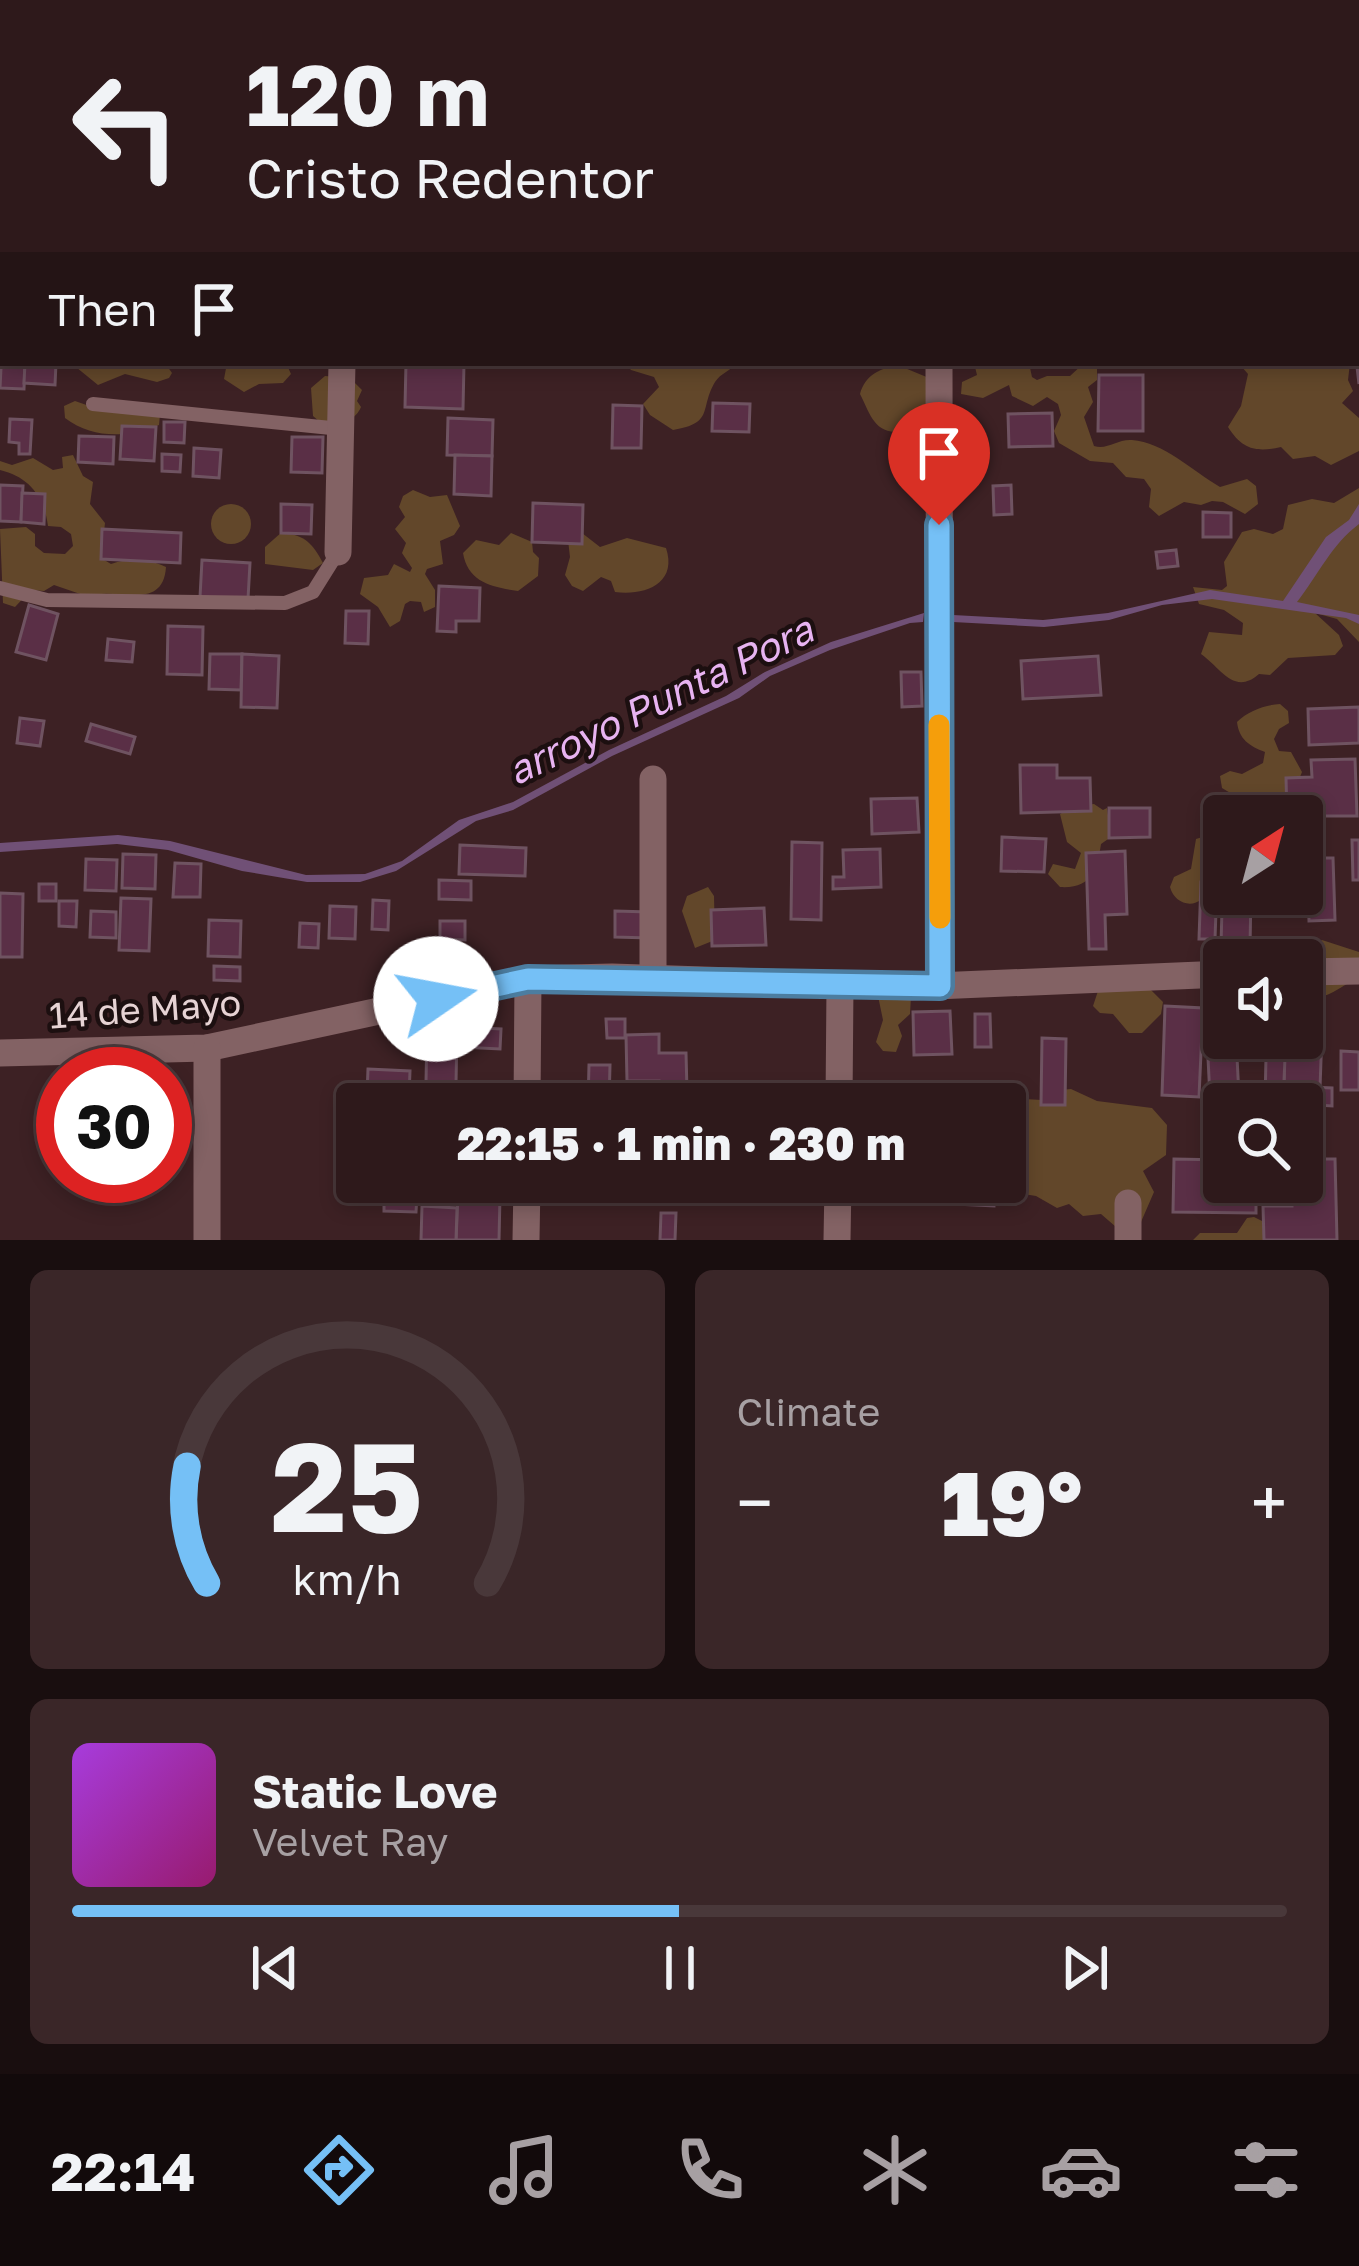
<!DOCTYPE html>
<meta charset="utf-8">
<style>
:root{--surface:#2e191b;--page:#3a2628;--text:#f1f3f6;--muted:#a7a0a3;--line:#49383a;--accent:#75c0f6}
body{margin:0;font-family:"Golos Text",sans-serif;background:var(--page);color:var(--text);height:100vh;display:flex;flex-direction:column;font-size:45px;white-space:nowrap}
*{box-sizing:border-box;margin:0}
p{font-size:39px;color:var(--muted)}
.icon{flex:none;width:66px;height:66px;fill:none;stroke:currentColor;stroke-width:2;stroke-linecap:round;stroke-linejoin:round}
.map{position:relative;height:1240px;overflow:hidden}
.side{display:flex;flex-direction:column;gap:30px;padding:30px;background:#190e0f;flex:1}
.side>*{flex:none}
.banner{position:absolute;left:0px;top:0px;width:1359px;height:366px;box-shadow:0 6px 18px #0003,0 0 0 3px var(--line);background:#2e191b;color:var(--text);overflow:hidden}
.needle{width:78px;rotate:36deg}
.controls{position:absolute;left:1203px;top:795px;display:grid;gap:24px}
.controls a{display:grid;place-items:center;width:120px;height:120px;border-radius:12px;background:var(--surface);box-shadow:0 6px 18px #0003,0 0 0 3px var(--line);font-size:60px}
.speed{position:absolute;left:36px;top:1047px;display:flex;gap:24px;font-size:60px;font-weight:700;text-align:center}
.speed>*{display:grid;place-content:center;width:156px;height:156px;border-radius:50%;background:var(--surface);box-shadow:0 6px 18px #0003,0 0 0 3px var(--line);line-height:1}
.speed .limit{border:18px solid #d22;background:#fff;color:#111}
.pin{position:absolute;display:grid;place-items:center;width:102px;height:102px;color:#fff;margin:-123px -51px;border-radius:50% 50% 50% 0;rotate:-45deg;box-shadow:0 0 12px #0007}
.pin .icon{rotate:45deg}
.me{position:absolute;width:132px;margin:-66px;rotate:78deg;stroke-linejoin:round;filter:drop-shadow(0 0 9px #0008)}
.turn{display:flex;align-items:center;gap:42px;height:252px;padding:0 48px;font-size:54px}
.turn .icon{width:156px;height:156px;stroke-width:2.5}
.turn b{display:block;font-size:84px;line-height:102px}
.then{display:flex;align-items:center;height:114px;padding:0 48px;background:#0003;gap:24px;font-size:45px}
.big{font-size:90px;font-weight:800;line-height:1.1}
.side .card{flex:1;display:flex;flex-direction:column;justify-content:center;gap:18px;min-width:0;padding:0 42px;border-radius:18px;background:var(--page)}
.side .dial{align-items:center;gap:0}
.dial svg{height:312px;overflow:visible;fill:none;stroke:var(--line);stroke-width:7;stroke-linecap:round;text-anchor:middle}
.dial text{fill:var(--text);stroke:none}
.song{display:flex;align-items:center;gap:36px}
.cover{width:144px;height:144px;border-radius:18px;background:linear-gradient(135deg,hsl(280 70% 55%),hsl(320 70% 35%))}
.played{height:12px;border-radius:6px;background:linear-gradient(90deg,var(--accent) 50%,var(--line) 50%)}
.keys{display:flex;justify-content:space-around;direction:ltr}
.heat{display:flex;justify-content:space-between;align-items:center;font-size:66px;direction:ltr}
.side .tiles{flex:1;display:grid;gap:30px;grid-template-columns:1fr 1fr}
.card:last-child{grid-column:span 2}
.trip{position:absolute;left:336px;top:1083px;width:690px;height:120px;border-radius:12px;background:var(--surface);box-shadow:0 6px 18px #0003,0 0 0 3px var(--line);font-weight:800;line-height:120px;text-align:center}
.tab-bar{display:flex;height:192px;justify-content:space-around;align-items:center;background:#120a0b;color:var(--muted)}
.tab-bar .icon{width:84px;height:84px}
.tab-bar .active{color:var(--accent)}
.tab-bar b{font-size:54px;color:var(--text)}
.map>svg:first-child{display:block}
.green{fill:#62472a}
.water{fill:#705076}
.building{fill:#5a2f46;stroke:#6f5361;stroke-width:3}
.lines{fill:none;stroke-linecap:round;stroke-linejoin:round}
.service{stroke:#836264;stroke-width:14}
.minor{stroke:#836264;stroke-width:27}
.route-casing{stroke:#4c7da0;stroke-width:30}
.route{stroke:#75c0f6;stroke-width:21}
.slow{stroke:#f59e0b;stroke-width:21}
.labels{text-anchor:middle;stroke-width:9;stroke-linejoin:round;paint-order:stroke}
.street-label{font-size:36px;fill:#e6d3d4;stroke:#1c0f10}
.water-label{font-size:39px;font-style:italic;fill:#e7b3f1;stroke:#1c0f10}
</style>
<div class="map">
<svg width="1359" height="1240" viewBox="0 0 1359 1240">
<rect width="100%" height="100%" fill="#3d2124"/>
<!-- green -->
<g class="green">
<polygon points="1313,0 1359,0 1359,158 1356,3 1311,3"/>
<polygon points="71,363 165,363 172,373 169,378 157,382 125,374 98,385"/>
<polygon points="227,363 286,363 291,374 283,383 259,384 244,392 224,379"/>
<path d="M625,363H737C730,371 721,373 715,382C699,409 715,423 673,430L650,415L643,404L659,387L654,377L631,370Z"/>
<path d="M974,363H1029L1032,377L1037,380L1047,376H1070L1084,363H1097V380L1088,387L1093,402L1084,417L1094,446C1108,450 1117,439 1132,440C1163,442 1193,471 1220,487L1247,479L1256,486L1258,504L1245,514L1223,502L1212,501L1201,505L1184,502L1159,516L1149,507L1151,489L1144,479L1126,477L1113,463L1090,461L1059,443L1054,431L1061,415L1058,404L1047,397L1033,406L1012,396L1009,385L983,398L961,394L962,382L977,375Z"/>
<path d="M1215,363H1350L1348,380L1353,391L1342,403L1359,418V451L1331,465L1315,456L1293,459L1281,447C1258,452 1243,451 1228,427L1241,406L1248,374L1241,366Z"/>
<path d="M900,366L929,378V474L912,459L915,437C900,426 912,432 895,432C873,431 869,411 860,394C865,375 881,367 900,366Z"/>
<path d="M325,376L350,378L362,390L357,401L361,407C353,425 337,422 320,422L313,416L311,388Z"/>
<path d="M75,401L98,409L160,414L159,425C128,438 93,439 65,418L64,406Z"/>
<path d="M73,455L83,476L93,482L90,504L105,523L101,558L111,564C131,557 147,558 166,567C163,614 112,585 89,597L54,585L44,591L31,590L15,607L3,603L0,529L26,527L35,534V546L44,553L65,554L73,546L71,534L61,527L48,526C44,496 29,477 0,470V461L12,465L33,458L53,470L63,468L62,457Z"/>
<path d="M1359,488V642L1337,619L1315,613L1339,635L1343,646L1335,655L1288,658L1270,675L1259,674C1234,696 1221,668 1201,654L1209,632L1242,635L1243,623L1224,610L1199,604L1193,587L1222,590L1227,586L1224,562L1242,532L1254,529L1273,534L1283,529L1288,505L1312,499L1334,503Z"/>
<polygon points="413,490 430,497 447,495 460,526 454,535 440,541 443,564 427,569 425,574 435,590 435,607 424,612 421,602 410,601 405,604 400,621 390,627 378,607 360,594 364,578 388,575 394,564 410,572 412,568 402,553 406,543 395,529 405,517 399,507 403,496"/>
<circle cx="231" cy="524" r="20"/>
<path d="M282,532C306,536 312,543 323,563L313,570L265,564V547Z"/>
<path d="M511,533L532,542L533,552L539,558L538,576L518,591C491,587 468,582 463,553L476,540L499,545Z"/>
<path d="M582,533L600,547L627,538L666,548C678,584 644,596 615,592L611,581L601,577L583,591L572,586L565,575L570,557L568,540Z"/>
<path d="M1280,704L1288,711L1289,723L1279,729L1274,739L1279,751L1291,752L1302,772L1290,802C1272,795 1255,809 1237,804L1232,794L1222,788L1220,776L1230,771L1242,774L1263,763L1265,752C1249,746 1239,739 1237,722C1248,711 1265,705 1280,704Z"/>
<path d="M1094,804L1103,810L1107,808L1111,837L1101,844C1097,869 1092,889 1060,887L1048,874L1053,864L1075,869L1081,853L1067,842L1060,814L1075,806Z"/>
<path d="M1212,834L1224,839V870L1200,884L1202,899C1190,909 1174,902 1170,887L1174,877L1191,869L1196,839Z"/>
<polygon points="708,887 714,896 715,940 695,948 682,911 687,896"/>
<path d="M1322,940L1359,952V978C1337,987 1328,1002 1302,996L1303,953Z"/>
<polygon points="1150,989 1163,1002 1161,1014 1142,1033 1129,1033 1113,1014 1100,1013 1093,1006 1098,991"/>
<polygon points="878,996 911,996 910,1014 898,1025 902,1036 896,1052 883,1051 876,1042 883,1020"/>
<polygon points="1071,1089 1097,1101 1152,1108 1167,1125 1166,1155 1143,1171 1154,1192 1141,1222 1116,1227 1101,1214 1083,1216 1069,1204 1057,1208 1036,1196 1006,1191 1002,1182 1005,1182 1005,1109 1024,1099 1042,1100 1060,1090"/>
<polygon points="1254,1217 1270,1225 1276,1240 1193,1240 1200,1233 1237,1233 1247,1218"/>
</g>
<!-- water -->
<g class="water">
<path d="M1359,504V524C1332,544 1318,575 1297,602L1359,615V624L1346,618L1212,599L1162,605L1109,620L1044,627L953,622V615L1043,620L1108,613L1210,590L1283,601L1326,537L1349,520Z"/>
<polygon points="924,613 923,622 910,623 830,650 770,676 739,698 612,756 513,810 476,821 396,871 360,882 307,882 242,871 168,850 117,844 0,852 0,843 118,835 170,841 306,875 365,874 402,861 459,820 513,802 609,750 726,696 765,672 831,642"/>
</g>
<!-- building -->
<g class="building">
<polygon points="0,0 4,0 3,51 0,51"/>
<polygon points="1356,317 1359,317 1359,384 1356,358"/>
<polygon points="3,329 3,363 25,363 24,389 0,388"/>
<polygon points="25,363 56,363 55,385 24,383"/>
<polygon points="406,363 464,363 463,409 405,407"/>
<polygon points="1099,375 1143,375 1143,431 1098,431"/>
<polygon points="713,403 750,404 749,432 712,431"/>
<polygon points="613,405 642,406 641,448 612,448"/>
<polygon points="1052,413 1053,446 1009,447 1008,414"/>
<polygon points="448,418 493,420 492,456 447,455"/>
<polygon points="10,419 32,420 30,454 19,454 19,443 9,442"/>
<polygon points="164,422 185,422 184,443 164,442"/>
<polygon points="122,426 156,427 154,461 120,459"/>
<polygon points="79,436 114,437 113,464 78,462"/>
<polygon points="292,437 323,437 322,473 291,472"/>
<polygon points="194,448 221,450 219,478 193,476"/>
<polygon points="162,454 181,455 180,472 162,471"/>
<polygon points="455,455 492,456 491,496 454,494"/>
<polygon points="0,485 23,486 21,522 0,521"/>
<polygon points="1011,485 1012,514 994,515 993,486"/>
<polygon points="22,493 45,494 44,524 21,522"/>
<polygon points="533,503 583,505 582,544 532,542"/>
<polygon points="281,504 312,505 311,534 281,533"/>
<polygon points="1203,512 1231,513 1231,537 1203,537"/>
<polygon points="102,529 181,533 180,563 101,559"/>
<polygon points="1176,550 1178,566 1158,568 1156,552"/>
<polygon points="202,560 250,563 248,599 200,597"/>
<polygon points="439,586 480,588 479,621 456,621 456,632 437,631"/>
<polygon points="29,605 58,614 46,660 16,652"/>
<polygon points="346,611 369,611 368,644 345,643"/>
<polygon points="168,626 203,627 202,675 167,674"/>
<polygon points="108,639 134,642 132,662 106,660"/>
<polygon points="210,654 242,654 241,690 209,689"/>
<polygon points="242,654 279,656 277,708 241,707"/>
<polygon points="1098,656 1101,695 1023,699 1021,661"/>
<polygon points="901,672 921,672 922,706 902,707"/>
<polygon points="1359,707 1359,743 1309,745 1308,709"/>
<polygon points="20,718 44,721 40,746 17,743"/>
<polygon points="91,724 135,737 130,754 86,741"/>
<polygon points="1355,759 1357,816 1287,816 1286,778 1312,777 1311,760"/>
<polygon points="1020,765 1057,765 1057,778 1090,778 1091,811 1021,813"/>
<polygon points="917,798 919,832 872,834 871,799"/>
<polygon points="1109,808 1150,808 1150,837 1109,838"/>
<polygon points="1002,837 1046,839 1044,872 1001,871"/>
<polygon points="1352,840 1359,840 1359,880 1353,880"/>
<polygon points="792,842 822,843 821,920 791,919"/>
<polygon points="460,845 526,848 525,876 459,874"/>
<polygon points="880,849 881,887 833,889 833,877 844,877 843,850"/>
<polygon points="1125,851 1127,914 1105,915 1106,949 1089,949 1086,853"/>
<polygon points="123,854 156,855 155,889 122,888"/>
<polygon points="1307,858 1333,858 1335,920 1309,921"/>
<polygon points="86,859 117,860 116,891 85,890"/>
<polygon points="175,863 201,864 200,897 173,897"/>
<polygon points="1223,873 1224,894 1251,894 1250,946 1221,945"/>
<polygon points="439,880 471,881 471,900 439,899"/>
<polygon points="1201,882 1217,882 1215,939 1199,939"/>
<rect x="39" y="884" width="17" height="17"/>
<polygon points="0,893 23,894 22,957 0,957"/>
<polygon points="121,898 151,899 149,951 119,950"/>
<polygon points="373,900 389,901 388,930 372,929"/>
<polygon points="59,901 77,901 76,927 59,926"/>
<polygon points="330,906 356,907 355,939 329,938"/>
<polygon points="764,908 766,945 712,946 711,910"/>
<polygon points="91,911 116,912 116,938 90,937"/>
<polygon points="615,911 649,912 649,938 615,937"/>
<polygon points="209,920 241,921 240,957 208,956"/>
<polygon points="440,921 465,921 465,940 440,939"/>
<polygon points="300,923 319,924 318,948 299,947"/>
<polygon points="214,966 240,967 240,981 214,980"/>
<polygon points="1165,1006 1203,1008 1199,1097 1162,1095"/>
<polygon points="950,1011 952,1054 914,1055 913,1012"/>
<polygon points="975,1014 990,1014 991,1047 975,1047"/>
<polygon points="606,1019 625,1019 625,1038 607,1038"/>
<polygon points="462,1027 501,1029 500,1049 461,1047"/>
<polygon points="427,1031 457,1032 456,1083 426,1082"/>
<polygon points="1302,1031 1322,1031 1320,1088 1284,1086 1285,1038 1302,1038"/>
<polygon points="659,1034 659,1053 686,1053 687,1091 659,1091 659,1081 627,1081 626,1035"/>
<polygon points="1042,1038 1066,1039 1065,1105 1041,1105"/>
<polygon points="1341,1051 1359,1052 1359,1090 1341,1090"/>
<polygon points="1237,1057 1239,1096 1210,1097 1208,1058"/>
<polygon points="1266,1057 1285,1058 1283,1103 1265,1103"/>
<polygon points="589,1065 610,1065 609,1104 588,1104"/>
<polygon points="368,1069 410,1071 409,1096 367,1094"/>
<polygon points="819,1086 820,1104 764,1104 763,1087"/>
<polygon points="1284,1086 1332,1088 1332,1106 1283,1103"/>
<rect x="692" y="1089" width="30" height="15"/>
<polygon points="1174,1159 1224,1160 1224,1182 1256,1182 1256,1213 1173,1212"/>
<polygon points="1302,1159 1335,1159 1337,1240 1264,1240 1263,1206 1292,1206 1292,1182 1302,1182"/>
<polygon points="916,1182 995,1182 994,1206 915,1202"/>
<polygon points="384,1193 417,1195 416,1212 384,1211"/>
<polygon points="458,1195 500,1196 499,1240 456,1240"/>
<polygon points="422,1206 457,1208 456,1240 421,1240"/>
<polygon points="661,1213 676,1213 675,1240 660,1240"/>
</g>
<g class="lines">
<!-- service -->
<g class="service">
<polyline points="93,404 341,429"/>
<polyline points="0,588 47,600 285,603 313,592 338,552"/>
</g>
<!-- minor -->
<g class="minor">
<polyline points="938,0 938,3"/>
<polyline points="352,3 352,0"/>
<polyline points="0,82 3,82"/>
<polyline points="939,363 940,986"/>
<polyline points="338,552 342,363"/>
<polyline points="1302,972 1359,971"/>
<polyline points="653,979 653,779"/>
<polyline points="0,1053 207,1048 528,979 612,977 912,987 1224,974"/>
<polyline points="527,1104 528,979"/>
<polyline points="839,1104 840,985"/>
<polyline points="207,1240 207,1048"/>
<polyline points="526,1240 527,1182"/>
<polyline points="837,1240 838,1182"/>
<polyline points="1128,1240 1128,1203"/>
</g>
</g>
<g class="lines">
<!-- route casing -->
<g class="route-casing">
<polyline id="route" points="436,999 528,979 940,986 939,525"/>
</g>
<!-- route -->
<use href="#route" class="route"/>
<!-- slow -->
<polyline class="slow" points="939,725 940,918"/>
</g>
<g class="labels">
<!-- street labels -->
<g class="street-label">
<text transform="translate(145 1009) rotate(-4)" y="13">14 de Mayo</text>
</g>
<!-- water labels -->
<g class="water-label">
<text transform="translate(660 700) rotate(-26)" y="14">arroyo Punta Pora</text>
</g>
</g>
</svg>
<div class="controls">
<a><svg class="needle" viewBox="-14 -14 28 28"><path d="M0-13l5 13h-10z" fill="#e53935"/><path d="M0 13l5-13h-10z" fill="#a7a0a3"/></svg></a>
<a><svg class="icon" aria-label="sound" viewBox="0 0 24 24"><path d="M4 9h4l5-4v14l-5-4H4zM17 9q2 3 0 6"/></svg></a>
<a><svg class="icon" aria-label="search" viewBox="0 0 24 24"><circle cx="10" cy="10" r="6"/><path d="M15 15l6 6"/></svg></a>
</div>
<div class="speed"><div class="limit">30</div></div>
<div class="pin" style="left:939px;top:525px;background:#d93025"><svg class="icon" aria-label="arrive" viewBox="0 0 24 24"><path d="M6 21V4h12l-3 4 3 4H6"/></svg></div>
<svg class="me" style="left:436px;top:999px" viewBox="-20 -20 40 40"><circle r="19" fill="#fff"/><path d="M0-13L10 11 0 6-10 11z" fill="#75c0f6"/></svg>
<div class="trip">22:15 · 1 min · 230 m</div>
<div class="banner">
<div class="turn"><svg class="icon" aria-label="left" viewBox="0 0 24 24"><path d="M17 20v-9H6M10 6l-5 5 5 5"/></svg><div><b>120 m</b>Cristo Redentor</div></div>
<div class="then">Then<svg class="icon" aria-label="arrive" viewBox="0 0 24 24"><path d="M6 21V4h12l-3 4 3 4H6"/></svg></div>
</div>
</div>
<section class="side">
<div class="tiles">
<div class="card dial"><svg viewBox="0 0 100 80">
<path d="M14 69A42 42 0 1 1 86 69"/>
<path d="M14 69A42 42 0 0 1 9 39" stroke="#75c0f6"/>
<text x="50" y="56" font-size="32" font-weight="700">25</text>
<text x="50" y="72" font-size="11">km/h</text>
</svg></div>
<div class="card"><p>Climate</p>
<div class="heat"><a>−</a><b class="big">19°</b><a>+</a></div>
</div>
<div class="card">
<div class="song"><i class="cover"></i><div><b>Static Love</b><p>Velvet Ray</p></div></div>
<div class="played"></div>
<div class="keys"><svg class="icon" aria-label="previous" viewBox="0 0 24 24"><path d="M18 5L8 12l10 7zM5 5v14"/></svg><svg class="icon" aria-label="pause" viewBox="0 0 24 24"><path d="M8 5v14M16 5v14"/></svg><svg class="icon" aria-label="next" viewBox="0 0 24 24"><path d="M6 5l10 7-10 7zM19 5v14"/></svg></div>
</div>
</div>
</section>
<nav class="tab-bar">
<b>22:14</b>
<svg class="icon active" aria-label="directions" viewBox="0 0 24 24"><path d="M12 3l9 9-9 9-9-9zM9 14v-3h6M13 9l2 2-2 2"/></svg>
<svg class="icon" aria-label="music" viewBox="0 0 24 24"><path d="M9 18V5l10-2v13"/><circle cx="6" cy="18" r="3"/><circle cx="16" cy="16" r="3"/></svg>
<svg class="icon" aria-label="phone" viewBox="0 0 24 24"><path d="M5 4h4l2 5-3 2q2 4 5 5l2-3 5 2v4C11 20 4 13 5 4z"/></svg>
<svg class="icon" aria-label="climate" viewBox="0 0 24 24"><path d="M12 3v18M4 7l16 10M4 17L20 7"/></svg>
<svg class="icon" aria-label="car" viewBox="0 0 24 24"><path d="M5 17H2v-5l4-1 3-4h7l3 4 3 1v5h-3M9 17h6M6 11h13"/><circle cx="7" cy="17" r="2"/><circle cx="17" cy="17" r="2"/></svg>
<svg class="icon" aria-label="filters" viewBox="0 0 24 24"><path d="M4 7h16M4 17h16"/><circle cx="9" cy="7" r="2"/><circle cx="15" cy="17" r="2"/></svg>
</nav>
